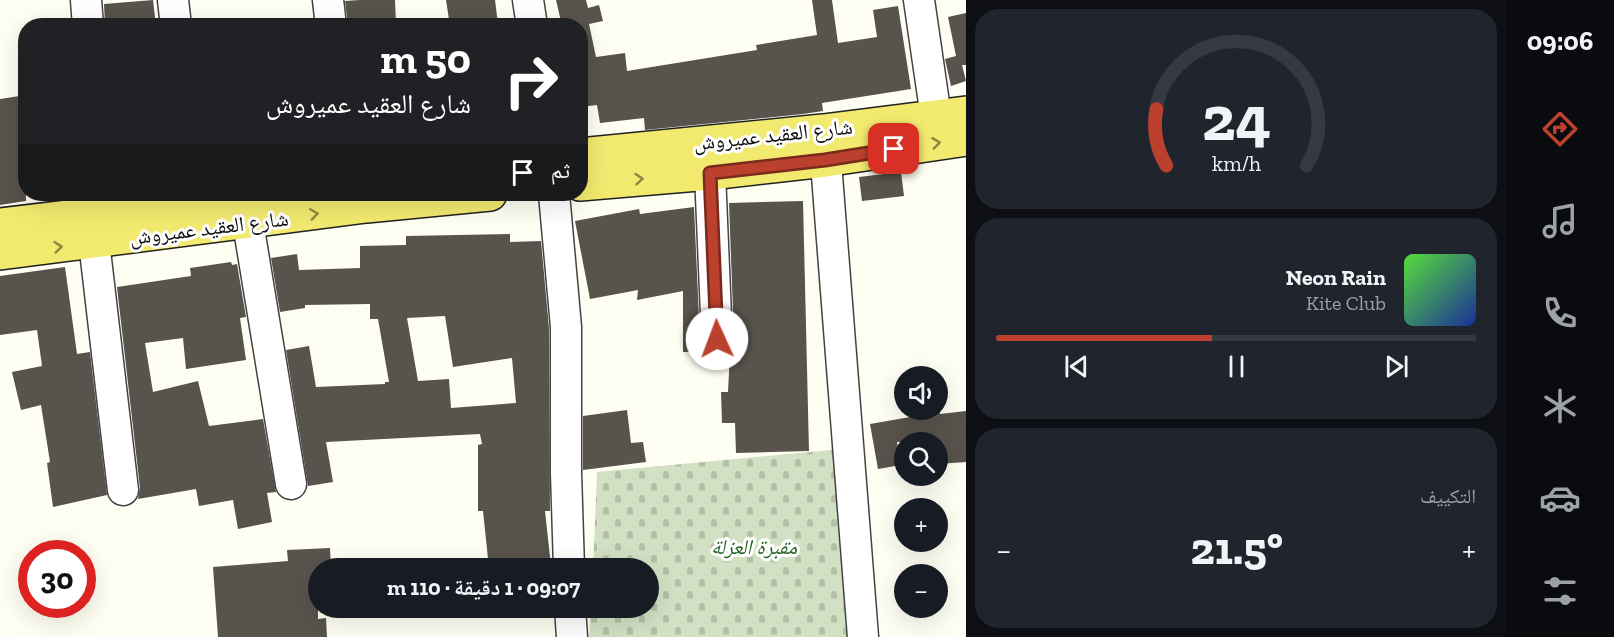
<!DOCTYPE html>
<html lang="ar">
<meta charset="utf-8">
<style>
:root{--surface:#171b24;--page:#20242c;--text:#f1f3f6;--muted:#9ea1a6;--line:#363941;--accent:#bb402d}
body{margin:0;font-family:"Zilla Slab","Noto Naskh Arabic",serif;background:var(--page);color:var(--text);direction:rtl;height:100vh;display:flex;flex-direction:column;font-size:22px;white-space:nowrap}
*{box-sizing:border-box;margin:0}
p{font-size:20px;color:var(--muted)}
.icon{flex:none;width:33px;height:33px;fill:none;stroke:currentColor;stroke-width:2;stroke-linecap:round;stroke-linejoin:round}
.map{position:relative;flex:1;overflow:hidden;direction:ltr}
.panel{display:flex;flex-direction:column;gap:9px;padding:9px;background:#0d0f14;width:540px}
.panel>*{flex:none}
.banner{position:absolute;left:18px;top:18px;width:570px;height:183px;border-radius:24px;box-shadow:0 6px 24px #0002;direction:rtl;background:#202124;color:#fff;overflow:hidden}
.fabs{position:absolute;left:894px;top:366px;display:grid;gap:12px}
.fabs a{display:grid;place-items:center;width:54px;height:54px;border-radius:50%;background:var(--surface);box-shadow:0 6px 24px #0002;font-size:30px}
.speed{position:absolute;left:18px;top:540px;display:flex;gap:12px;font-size:30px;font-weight:700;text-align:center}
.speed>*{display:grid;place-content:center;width:78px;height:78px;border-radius:50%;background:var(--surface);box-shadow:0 6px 24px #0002;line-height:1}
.speed .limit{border:9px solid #d22;background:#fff;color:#111}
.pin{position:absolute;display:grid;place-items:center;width:51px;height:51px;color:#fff;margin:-26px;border-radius:12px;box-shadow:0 3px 9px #0006}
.me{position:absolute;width:66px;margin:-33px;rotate:358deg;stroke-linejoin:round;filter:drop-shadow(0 0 4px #0008)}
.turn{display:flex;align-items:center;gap:21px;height:126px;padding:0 18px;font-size:27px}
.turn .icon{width:78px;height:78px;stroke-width:2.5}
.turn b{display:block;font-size:42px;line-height:51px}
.then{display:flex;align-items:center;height:57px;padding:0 18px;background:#0003;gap:12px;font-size:22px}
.big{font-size:45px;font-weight:800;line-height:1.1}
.panel .widget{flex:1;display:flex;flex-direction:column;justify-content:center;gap:9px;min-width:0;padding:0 21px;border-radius:24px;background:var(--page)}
.panel .dial{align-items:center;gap:0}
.dial svg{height:156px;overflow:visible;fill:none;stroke:var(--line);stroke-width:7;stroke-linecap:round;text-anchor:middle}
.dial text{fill:var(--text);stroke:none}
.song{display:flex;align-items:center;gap:18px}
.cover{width:72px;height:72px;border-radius:9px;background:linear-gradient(135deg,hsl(110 70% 55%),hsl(230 70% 35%))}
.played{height:6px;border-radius:3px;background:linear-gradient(90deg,var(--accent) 45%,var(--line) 45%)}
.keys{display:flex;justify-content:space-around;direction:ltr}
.heat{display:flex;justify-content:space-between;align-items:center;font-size:33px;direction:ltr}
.trip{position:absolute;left:308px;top:558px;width:351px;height:60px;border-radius:30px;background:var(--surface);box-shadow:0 6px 24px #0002;font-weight:800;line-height:60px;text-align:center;direction:rtl}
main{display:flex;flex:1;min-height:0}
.menu{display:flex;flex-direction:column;width:108px;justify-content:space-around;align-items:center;background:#090b0e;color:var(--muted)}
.menu .icon{width:42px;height:42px}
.menu .current{color:var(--accent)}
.menu b{font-size:27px;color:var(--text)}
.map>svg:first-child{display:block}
.cemetery{fill:url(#cemetery-stones)}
.building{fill:#58534c;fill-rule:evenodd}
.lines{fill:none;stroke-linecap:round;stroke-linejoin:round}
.minor-casing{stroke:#434343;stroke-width:33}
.major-casing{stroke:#212121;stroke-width:36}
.minor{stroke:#fff;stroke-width:30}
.major{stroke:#f2ea6f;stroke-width:33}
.oneway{stroke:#8c8844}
.route-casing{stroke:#7a2a1d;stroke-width:15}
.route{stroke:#bb402d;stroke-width:10}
.labels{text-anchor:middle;stroke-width:6;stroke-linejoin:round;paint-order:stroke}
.street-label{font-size:21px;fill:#101010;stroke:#fff}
.park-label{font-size:21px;font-style:italic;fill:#246622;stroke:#fff}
</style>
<main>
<nav class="menu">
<b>09:06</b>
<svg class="icon current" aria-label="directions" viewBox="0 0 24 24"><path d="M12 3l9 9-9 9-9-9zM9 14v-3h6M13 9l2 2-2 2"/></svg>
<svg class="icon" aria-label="music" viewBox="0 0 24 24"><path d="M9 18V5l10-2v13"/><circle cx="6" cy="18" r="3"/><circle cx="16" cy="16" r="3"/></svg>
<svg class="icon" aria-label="phone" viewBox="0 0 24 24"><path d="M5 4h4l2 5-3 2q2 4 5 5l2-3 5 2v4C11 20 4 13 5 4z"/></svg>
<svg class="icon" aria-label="climate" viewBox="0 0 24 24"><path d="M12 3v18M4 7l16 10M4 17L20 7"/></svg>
<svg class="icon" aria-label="car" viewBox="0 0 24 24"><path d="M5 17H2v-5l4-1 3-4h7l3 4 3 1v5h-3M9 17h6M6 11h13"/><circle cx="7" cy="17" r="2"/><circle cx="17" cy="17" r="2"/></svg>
<svg class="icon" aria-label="filters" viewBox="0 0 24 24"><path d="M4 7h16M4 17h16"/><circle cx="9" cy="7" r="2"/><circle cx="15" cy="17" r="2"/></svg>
</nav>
<section class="panel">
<div class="widget dial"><svg viewBox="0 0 100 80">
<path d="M14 69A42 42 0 1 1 86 69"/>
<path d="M14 69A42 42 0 0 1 9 40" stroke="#bb402d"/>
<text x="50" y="56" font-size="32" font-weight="700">24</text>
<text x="50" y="72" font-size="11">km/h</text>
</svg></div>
<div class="widget">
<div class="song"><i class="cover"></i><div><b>Neon Rain</b><p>Kite Club</p></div></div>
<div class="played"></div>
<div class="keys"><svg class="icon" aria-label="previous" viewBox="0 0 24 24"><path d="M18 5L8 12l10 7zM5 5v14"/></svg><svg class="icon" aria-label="pause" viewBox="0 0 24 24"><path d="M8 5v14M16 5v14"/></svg><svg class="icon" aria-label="next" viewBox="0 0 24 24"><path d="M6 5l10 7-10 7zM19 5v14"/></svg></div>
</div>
<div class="widget"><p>التكييف</p>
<div class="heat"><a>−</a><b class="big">21.5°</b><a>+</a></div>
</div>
</section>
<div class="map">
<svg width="966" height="637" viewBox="0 0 966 637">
<defs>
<pattern id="cemetery-stones" width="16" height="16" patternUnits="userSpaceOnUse" patternTransform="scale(1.5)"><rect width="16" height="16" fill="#d2e1c4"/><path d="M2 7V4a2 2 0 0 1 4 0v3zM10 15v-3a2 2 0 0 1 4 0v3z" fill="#b3c0a7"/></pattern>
</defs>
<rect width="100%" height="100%" fill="#fefef3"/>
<!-- cemetery -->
<polygon class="cemetery" points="842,449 847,637 589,637 591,608 648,608 648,568 593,568 597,472"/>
<!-- building -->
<g class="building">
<polygon points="153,0 156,26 105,26 104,4"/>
<polygon points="359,0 395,0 396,24 348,26 345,1"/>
<polygon points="446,0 495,0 498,24 450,26"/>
<polygon points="556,0 586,0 588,8 599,5 603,21 589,24 596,57 625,53 627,71 757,50 756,45 817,35 812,0 832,0 838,43 877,37 873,10 898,6 911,89 822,103 823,111 803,114 645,130 644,118 600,123 597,105 580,107 580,26 562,26"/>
<polygon points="966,13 966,65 962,65 966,81 951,86 945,59 956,56 948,17"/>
<polygon points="26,95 26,201 0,205 0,99"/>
<polygon points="901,172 904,196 862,201 859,177"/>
<polygon points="803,201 809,451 736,453 735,423 722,423 721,392 728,392 730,352 727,352 732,346 734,338 729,203"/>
<polygon points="694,207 700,340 702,348 707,352 683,352 683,291 637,300 638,290 590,299 575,221 639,209 640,214"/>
<path d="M510,234V242L541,241L549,328L550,511H545L551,566L527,568H489L483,511H478V445L482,444L480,434L326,442L333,482L308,486L286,350L309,346L316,387L385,384V382H389L378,319H370V304L305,305V308L280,312L271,258L297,254L299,270L360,268V246L406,245V236ZM445,316L453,367L512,358L516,403L451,408L449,379L418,381L407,318Z"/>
<polygon points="231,262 232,265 237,264 246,317 240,318 246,360 186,369 183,338 145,343 153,392 198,381 209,426 263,419 276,492 267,493 272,522 238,529 233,500 199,506 196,489 138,499 140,488 117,287 191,276 190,268"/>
<polygon points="65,267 77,354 90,352 107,495 53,507 47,463 50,462 41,405 21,410 12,372 42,366 37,330 0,335 0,276"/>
<polygon points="627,410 631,443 643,442 646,462 583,470 583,416"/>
<polygon points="966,411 966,462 938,464 938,442 897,442 901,465 878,469 870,424 910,417 910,414 940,412 940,414"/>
<polygon points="330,548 331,568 318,568 318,619 326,618 327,637 218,637 213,567 288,561 287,550"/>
</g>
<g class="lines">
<!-- minor casing -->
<g class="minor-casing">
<g id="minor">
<polyline points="86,0 88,26"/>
<polyline points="173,0 176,26"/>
<polyline points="328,0 331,26"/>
<polyline points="528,0 532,26"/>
<polyline points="919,0 936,117"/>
<polyline points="824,137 863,637"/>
<polyline points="710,173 717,339"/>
<polyline points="554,194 566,327 566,473 569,568"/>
<polyline points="248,223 291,484"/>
<polyline points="94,242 123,490"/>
<polyline points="570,608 572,637"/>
</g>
</g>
<!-- major casing -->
<g class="major-casing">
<g id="major">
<polyline points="580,155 823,131 966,113"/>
<polyline points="580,184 710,173 825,160 966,139"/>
<polyline points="0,225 262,194"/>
<polyline points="0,253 366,206 490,194"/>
</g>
</g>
<!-- minor -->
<use href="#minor" class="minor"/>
<!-- major -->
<use href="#major" class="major"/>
</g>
<!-- one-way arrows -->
<defs><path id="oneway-chevron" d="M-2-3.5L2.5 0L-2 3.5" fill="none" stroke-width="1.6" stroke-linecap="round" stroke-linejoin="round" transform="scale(1.5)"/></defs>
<g class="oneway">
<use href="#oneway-chevron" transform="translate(936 143) rotate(-7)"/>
<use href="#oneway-chevron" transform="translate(639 179) rotate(-5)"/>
<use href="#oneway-chevron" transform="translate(314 214) rotate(-8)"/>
<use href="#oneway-chevron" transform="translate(58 247) rotate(-6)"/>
</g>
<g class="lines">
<!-- route casing -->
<g class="route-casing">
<polyline id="route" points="717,339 710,173 825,160 894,149"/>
</g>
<!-- route -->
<use href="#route" class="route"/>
</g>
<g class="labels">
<!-- street labels -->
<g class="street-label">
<text transform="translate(773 135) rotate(-6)" y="7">شارع العقيد عميروش</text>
<text transform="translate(209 228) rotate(-7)" y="7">شارع العقيد عميروش</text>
</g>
<!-- park labels -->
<g class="park-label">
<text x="754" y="554">مقبرة العزلة</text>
</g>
</g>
</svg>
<div class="fabs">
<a><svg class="icon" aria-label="sound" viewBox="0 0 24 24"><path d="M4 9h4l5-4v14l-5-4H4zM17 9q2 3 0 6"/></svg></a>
<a><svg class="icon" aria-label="search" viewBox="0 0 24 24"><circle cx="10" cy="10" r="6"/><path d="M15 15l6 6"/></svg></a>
<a>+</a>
<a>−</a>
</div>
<div class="speed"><div class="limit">30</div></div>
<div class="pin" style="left:894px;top:149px;background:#d93025"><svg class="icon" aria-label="arrive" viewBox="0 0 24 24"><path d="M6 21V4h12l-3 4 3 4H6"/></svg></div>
<svg class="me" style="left:717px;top:339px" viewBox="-20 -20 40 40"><circle r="19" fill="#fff"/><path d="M0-13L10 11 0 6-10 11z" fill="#bb402d"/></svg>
<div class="trip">09:07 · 1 دقيقة · 110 m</div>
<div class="banner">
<div class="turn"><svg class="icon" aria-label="right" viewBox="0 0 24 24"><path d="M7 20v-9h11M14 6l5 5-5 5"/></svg><div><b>50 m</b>شارع العقيد عميروش</div></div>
<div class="then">ثم<svg class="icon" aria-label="arrive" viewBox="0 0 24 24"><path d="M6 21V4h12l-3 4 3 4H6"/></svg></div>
</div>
</div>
</main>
